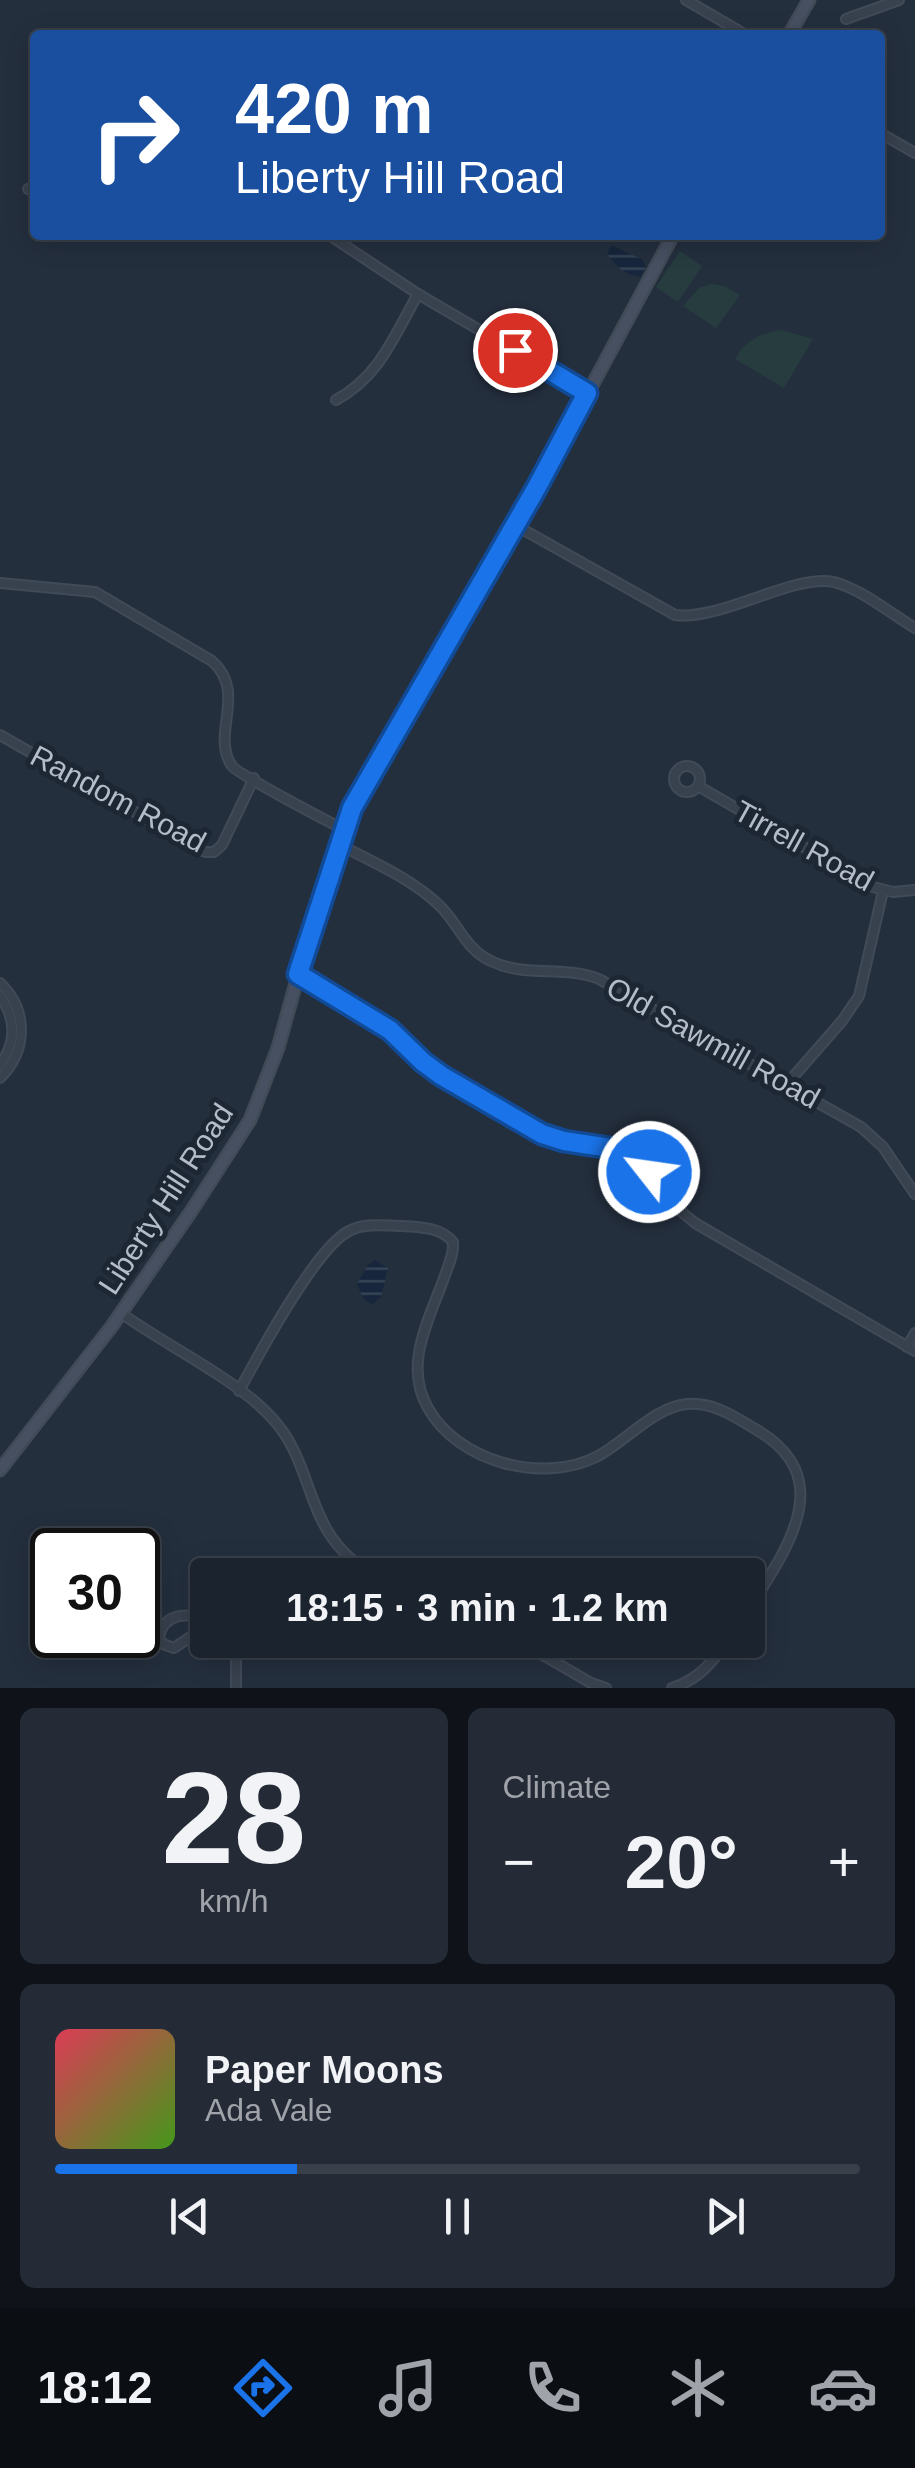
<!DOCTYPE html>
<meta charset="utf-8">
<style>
:root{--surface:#1b232e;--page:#242b36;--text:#f1f3f6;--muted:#a0a4aa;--line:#39404a;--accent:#1a73e8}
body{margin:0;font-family:Arial,sans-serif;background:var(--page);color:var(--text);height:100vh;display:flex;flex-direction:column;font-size:38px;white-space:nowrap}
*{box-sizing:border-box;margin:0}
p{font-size:32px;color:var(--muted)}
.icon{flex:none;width:55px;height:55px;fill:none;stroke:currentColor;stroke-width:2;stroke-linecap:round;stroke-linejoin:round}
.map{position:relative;height:1688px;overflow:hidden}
.drawer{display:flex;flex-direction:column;gap:20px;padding:20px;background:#0f1319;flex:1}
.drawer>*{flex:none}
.hud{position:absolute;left:30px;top:30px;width:855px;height:210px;border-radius:10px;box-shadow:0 5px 25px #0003,0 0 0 2px var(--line);background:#1a4fa0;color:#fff;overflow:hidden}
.speed{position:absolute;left:30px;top:1528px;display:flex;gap:20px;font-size:50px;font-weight:700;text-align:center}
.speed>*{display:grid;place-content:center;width:130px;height:130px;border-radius:50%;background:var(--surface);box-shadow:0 5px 25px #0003,0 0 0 2px var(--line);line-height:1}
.speed .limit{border:5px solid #111;border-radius:15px;background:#fff;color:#111}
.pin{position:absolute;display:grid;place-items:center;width:85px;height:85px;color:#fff;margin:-42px;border:5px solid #fff;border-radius:50%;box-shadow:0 2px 10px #0007}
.me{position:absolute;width:110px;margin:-55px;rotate:300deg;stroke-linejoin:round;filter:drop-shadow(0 0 8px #0008)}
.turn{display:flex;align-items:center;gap:35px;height:210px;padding:0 40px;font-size:45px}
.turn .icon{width:130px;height:130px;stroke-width:2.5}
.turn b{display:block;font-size:70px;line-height:85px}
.big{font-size:75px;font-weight:700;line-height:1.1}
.drawer .tile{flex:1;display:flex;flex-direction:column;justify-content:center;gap:15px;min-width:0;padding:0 35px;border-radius:15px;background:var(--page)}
.drawer .dial{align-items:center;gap:0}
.dial b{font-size:130px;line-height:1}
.song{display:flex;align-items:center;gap:30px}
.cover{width:120px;height:120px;border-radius:15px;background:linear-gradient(135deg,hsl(350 70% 55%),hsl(100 70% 35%))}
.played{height:10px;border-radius:5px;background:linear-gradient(90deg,var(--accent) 30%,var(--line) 30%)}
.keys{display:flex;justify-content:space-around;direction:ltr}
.heat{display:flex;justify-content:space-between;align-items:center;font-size:55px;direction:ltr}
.drawer .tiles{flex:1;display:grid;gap:20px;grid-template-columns:1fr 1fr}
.tile:last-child{grid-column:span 2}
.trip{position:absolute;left:190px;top:1558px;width:575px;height:100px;border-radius:10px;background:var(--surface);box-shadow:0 5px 25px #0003,0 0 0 2px var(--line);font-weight:700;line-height:100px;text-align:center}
.dock{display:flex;height:160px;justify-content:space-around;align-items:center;background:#0b0e12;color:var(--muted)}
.dock .icon{width:70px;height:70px}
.dock .selected{color:var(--accent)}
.dock b{font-size:45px;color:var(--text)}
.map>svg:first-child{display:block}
.green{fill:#263c3f}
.water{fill:url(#water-rules)}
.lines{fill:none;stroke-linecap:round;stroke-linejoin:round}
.street-casing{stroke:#414a57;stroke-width:12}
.secondary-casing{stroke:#414a57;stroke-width:15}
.street{stroke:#38414e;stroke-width:8}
.secondary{stroke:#465061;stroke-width:10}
.route-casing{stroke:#114b97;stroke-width:25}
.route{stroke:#1a73e8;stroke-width:18}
.labels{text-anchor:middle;stroke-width:10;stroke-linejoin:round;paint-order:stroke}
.street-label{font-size:30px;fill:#b4bcc9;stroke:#1d2633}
</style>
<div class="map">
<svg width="915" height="1688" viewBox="0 0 915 1688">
<defs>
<pattern id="water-rules" width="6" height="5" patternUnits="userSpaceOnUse" patternTransform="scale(2.5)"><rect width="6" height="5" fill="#17263c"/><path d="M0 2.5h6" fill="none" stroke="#364457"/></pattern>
</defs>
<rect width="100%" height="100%" fill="#242f3e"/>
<!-- green -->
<g class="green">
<polygon points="680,251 702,266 678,302 656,287"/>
<polygon points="710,284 724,286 740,295 716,328 683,306 699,288"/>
<path d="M782,330L813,339L784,388L735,359C746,340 760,333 782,330Z"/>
</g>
<!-- water -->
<g class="water">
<path d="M611,245L643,260L646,267L641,276C626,277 615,265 607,254Z"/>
<polygon points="375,1260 388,1268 381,1297 372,1305 363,1298 357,1284 368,1265"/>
</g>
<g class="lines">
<!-- street casing -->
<g class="street-casing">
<g id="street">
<polyline points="686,0 746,35"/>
<polyline points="846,19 899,0"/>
<polyline points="880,133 915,153"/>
<polyline points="28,189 35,188"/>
<polyline points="329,235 418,294 587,393"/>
<path d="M336,400C380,376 394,336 418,294"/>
<path d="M515,525L675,615C721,621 795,573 834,582C861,589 890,613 915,628"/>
<path d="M0,583L95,592L212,661C248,693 210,734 232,766C238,774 328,822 342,828"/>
<polyline points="0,735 205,852 214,852 222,845 254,778"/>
<circle cx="687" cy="779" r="13"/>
<polyline points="698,786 873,887 893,892 915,890"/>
<path d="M338,844C371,861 412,879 439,905C459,924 465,949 491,961C525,978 564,965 599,979L861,1127L883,1147L915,1194"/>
<polyline points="299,974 390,1030 442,1076 542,1134 564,1141 610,1148 631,1158 649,1172 677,1208 695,1223 915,1351"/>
<path d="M0,983C28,1010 28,1050 0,1078"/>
<path d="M0,996C16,1019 17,1041 0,1065"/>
<polyline points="786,1085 842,1021 859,996 883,891"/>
<path d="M121,1313C165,1345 237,1379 272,1418C319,1469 301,1534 374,1575"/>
<polyline points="907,1347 915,1333"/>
<path d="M239,1391C258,1356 316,1247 349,1231C365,1222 385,1226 402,1226C420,1227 441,1227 453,1242C454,1255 448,1266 444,1278C429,1320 403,1365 428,1408C458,1462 542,1484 596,1457C624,1443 654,1407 687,1404C714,1402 735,1417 757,1430C840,1479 785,1551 748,1611"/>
<path d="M208,1619C188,1613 163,1612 159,1638L163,1644L174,1648L208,1625"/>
<polyline points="231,1640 236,1658 236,1688"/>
<polyline points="517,1640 591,1683 606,1688"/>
<path d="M672,1688C698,1680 713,1662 728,1640"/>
</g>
</g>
<!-- secondary casing -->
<g class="secondary-casing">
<g id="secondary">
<polyline points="789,35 809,0"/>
<polyline points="0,1470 112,1326 192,1210 250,1120 278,1048 305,950 352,807 559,447 673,235"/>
</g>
</g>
<!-- street -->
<use href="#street" class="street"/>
<!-- secondary -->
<use href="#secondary" class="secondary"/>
</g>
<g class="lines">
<!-- route casing -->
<g class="route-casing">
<polyline id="route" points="515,350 587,393 537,487 352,808 298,974 390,1030 423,1062 442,1076 542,1134 564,1141 610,1148 630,1158 649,1172"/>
</g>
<!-- route -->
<use href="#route" class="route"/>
</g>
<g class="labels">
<!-- street labels -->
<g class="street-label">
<text transform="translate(118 799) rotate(28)" y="10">Random Road</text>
<text transform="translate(804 846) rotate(29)" y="10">Tirrell Road</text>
<text transform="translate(713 1043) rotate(29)" y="10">Old Sawmill Road</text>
<text transform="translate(166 1199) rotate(-57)" y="10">Liberty Hill Road</text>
</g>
</g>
</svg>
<div class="speed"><div class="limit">30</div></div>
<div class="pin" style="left:515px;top:350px;background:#d93025"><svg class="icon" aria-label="arrive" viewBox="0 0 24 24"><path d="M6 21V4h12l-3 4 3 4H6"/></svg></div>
<svg class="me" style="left:649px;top:1172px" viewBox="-20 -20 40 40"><circle r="17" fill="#1a73e8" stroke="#fff" stroke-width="3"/><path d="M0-11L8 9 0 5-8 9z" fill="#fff"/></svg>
<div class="trip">18:15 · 3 min · 1.2 km</div>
<div class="hud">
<div class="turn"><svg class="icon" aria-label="right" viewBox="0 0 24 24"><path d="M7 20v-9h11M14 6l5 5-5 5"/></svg><div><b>420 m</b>Liberty Hill Road</div></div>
</div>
</div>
<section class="drawer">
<div class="tiles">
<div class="tile dial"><b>28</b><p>km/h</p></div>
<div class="tile"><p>Climate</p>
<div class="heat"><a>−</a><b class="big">20°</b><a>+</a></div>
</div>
<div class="tile">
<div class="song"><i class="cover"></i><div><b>Paper Moons</b><p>Ada Vale</p></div></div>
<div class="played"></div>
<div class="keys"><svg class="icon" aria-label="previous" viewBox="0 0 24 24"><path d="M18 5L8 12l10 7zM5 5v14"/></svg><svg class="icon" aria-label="pause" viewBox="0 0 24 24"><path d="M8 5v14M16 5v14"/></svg><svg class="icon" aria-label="next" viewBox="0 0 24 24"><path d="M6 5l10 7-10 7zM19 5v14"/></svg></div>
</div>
</div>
</section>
<nav class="dock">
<b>18:12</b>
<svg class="icon selected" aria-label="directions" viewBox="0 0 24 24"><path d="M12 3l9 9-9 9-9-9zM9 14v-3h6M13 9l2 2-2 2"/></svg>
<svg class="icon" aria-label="music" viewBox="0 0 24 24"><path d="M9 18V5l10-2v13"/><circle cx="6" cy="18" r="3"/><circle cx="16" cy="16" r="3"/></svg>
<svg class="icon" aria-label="phone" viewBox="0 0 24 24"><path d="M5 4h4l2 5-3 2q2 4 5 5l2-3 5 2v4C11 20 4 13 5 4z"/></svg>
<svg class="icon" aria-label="climate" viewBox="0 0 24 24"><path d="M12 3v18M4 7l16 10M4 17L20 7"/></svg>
<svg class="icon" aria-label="car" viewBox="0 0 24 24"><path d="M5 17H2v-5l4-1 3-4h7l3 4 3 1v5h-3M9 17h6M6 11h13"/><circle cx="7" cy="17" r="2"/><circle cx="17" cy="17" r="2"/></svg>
</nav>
